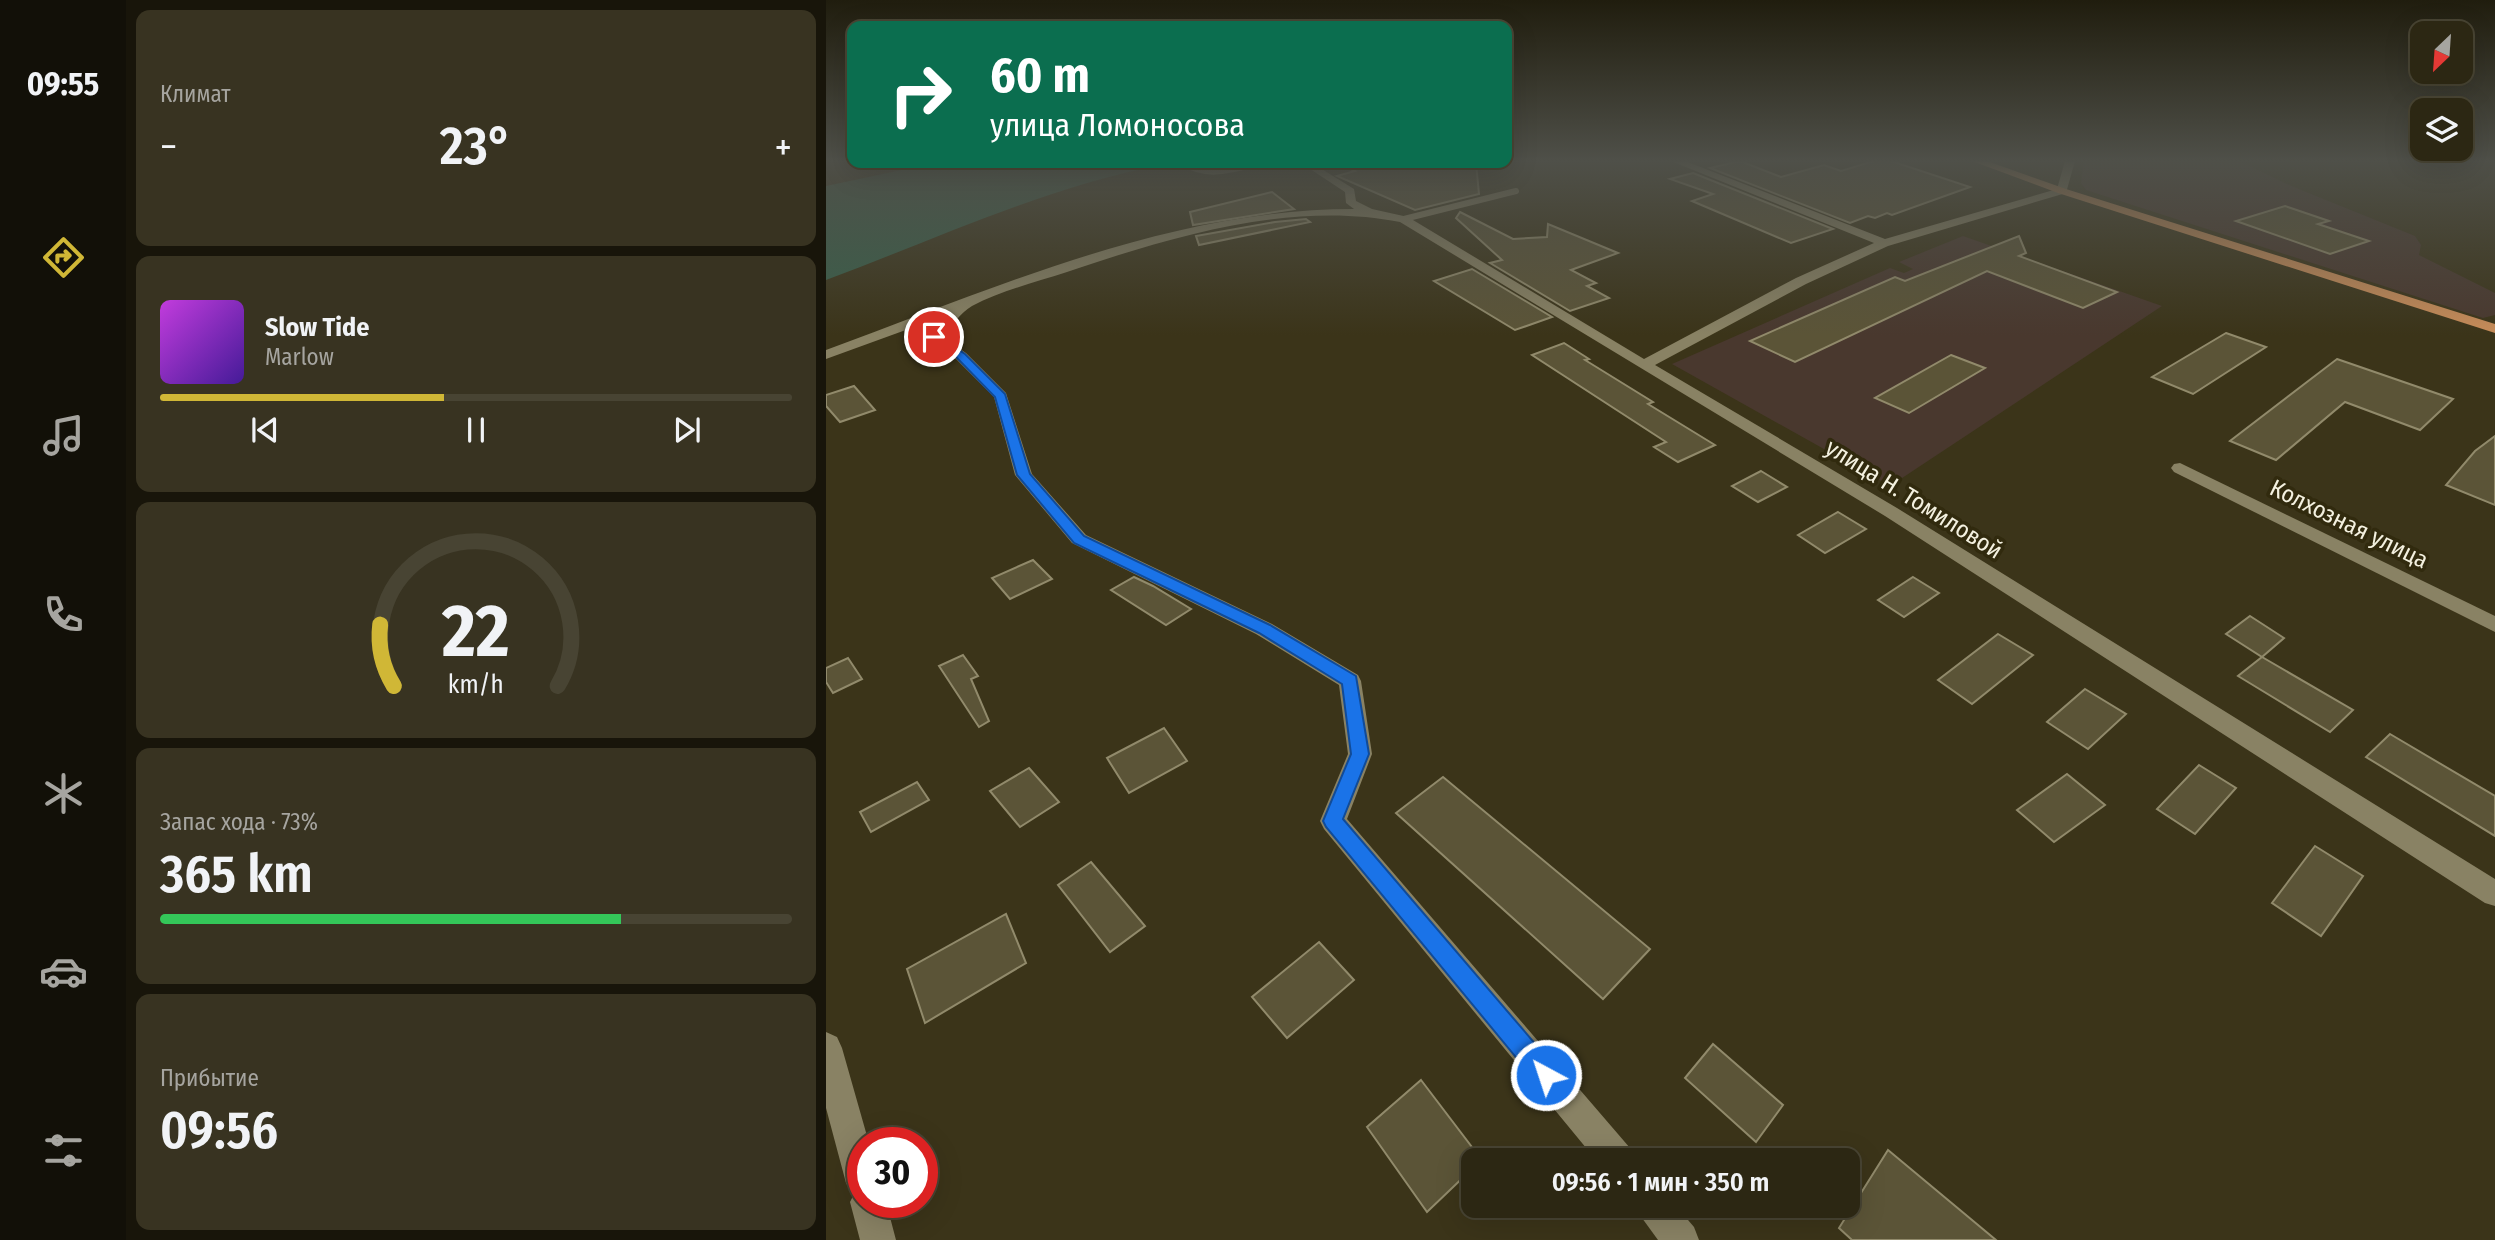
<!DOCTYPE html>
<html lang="ru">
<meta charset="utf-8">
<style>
:root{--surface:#2c2713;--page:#383321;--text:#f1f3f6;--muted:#a6a5a0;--line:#484433;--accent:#d0b736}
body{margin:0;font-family:"Fira Sans Condensed",sans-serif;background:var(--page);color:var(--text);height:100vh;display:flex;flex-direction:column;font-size:26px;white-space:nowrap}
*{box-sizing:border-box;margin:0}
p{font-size:23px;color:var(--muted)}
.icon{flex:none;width:38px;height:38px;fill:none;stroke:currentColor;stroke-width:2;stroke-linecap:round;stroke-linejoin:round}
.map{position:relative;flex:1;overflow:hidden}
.details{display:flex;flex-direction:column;gap:10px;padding:10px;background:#18150a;width:700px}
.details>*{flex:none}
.top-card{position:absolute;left:21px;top:21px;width:665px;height:147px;border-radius:14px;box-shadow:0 7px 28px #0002,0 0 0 2px var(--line);background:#0b6e4f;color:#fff;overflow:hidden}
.needle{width:46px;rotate:205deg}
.buttons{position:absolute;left:1584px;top:21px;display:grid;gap:14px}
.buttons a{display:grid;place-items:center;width:63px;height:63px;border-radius:14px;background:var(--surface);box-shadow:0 7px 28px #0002,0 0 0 2px var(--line);font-size:35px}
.speed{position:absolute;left:21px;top:1127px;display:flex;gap:14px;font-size:35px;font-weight:700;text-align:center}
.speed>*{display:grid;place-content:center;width:91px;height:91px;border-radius:50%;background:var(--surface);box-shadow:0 7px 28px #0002,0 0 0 2px var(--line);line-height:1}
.speed .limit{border:10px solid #d22;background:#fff;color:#111}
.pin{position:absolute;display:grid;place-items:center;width:60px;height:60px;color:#fff;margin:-30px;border:4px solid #fff;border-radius:50%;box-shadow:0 2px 7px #0007}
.me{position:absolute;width:77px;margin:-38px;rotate:320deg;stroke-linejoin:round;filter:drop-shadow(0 0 5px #0008)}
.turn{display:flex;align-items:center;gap:24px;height:147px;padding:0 28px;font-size:32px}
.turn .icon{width:91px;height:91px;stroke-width:2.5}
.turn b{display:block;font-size:49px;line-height:60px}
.big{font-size:52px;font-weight:600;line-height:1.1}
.details .widget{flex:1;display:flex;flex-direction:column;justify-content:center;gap:10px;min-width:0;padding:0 24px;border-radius:14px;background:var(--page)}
.details .dial{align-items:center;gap:0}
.dial svg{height:182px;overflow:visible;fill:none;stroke:var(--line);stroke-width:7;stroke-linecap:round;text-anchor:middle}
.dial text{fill:var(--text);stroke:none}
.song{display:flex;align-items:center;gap:21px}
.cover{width:84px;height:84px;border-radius:10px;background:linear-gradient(135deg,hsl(290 70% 55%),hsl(260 70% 35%))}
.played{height:7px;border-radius:4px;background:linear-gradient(90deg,var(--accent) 45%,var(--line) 45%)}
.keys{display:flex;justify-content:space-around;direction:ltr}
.heat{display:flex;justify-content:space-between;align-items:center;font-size:38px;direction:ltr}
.charge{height:10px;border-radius:5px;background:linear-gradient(90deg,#34c759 73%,var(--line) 0)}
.trip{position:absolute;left:635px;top:1148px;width:399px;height:70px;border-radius:14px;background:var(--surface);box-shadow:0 7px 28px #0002,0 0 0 2px var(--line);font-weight:600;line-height:70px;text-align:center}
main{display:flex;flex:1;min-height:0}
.tabs{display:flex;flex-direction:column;width:126px;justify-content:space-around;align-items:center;background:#121008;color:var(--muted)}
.tabs .icon{width:49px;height:49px}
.tabs .on{color:var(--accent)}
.tabs b{font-size:32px;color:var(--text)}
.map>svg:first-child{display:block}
.industrial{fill:#49382e}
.green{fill:#38604a}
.building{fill:#5b5437;stroke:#918a6b;stroke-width:2}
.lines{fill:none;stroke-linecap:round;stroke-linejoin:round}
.lane{stroke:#898264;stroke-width:6}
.street{fill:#898264;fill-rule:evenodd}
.primary{fill:#c78c59;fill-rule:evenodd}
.route{fill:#1a73e8;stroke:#114b97;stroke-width:2}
.labels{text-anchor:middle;stroke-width:7;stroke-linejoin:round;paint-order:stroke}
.street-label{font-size:24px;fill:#f4f1e0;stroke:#312a0e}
</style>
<main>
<nav class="tabs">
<b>09:55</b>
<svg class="icon on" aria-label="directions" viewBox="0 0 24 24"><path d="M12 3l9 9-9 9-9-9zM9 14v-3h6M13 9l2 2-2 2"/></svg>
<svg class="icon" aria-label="music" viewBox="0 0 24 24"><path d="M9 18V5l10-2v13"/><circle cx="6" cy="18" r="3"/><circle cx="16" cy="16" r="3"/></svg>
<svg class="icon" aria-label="phone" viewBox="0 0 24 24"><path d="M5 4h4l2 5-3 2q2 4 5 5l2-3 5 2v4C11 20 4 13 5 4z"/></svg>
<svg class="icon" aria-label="climate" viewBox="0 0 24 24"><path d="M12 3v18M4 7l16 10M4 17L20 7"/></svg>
<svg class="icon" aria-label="car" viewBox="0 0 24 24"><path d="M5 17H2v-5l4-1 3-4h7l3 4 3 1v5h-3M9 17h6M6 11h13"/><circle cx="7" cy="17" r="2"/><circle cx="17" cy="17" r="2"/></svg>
<svg class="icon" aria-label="filters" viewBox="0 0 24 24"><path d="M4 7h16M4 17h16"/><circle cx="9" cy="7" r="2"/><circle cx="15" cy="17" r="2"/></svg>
</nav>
<section class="details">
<div class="widget"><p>Климат</p>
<div class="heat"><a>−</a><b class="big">23°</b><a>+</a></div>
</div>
<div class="widget">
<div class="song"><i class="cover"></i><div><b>Slow Tide</b><p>Marlow</p></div></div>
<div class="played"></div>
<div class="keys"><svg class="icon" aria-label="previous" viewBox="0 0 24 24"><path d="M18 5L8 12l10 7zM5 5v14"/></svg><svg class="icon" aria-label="pause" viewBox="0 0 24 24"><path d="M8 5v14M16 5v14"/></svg><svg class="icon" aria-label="next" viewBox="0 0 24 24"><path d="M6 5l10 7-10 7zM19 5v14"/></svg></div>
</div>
<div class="widget dial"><svg viewBox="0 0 100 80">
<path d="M14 69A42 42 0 1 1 86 69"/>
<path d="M14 69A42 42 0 0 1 8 42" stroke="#d0b736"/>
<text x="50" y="56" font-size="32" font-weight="700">22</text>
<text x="50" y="72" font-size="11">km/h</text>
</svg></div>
<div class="widget"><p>Запас хода · 73%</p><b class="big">365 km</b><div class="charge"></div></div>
<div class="widget"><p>Прибытие</p><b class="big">09:56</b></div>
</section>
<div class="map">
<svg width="1669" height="1240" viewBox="0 0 1669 1240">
<rect width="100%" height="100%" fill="#3b3419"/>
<!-- industrial -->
<g class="industrial">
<polygon points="1258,161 1413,161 1463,185 1589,236 1595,245 1593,255 1669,293 1669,315 1657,318 1260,190 1255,183"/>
<polygon points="1137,236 1336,306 1064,486 846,364 1064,268 1078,273 1087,269 1073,262"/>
</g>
<!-- green -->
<path class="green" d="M109,163H332L334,165C218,188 110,239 0,280V186Z"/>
<!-- building -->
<g class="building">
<polygon points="914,161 955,177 998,165 1015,171 1048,161 1065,161 1144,187 1066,215 1061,213 1049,218 1042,216 1024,223 884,168"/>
<polygon points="513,163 650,163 653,194 589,210 511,176 529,171"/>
<polygon points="867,173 1007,229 965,243 866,201 887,194 844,179"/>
<polygon points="446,192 468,209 367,225 364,212"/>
<polygon points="1459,206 1503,221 1492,224 1543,241 1504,254 1410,221"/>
<polygon points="634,212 687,239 721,237 722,224 792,253 745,270 770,283 761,286 783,298 744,311 664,263 676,260 630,218"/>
<polygon points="480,219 484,222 373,245 370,236 449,222"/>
<polygon points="1193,236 1200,253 1193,256 1291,292 1257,308 1161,271 969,362 924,341 1069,277 1079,281"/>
<polygon points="646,269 726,317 689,330 608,281"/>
<polygon points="1400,333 1440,347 1367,394 1326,377"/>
<polygon points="738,343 763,359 759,360 827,402 822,404 889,445 852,462 828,447 840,442 706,355"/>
<polygon points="1125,355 1159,368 1083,413 1049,398"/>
<polygon points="1511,359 1627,399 1594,430 1519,402 1450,460 1404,441"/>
<polygon points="28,386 49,410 14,422 0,406 0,395"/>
<polygon points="1669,436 1669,505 1620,485 1649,451"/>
<polygon points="935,471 961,487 932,502 906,486"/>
<polygon points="1012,512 1040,529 999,553 972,535"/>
<polygon points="207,560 226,579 184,599 166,578"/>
<polygon points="308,577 327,586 365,609 340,625 285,590"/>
<polygon points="1087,577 1113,593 1078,617 1052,600"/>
<polygon points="1424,616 1458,638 1436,657 1400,634"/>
<polygon points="1172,634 1207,655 1146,704 1112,680"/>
<polygon points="137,655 152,676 145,679 163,721 153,727 113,666"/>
<polygon points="1436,657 1527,710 1504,732 1412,676"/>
<polygon points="22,658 36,679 7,693 0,682 0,668"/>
<polygon points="1259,689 1300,714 1262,749 1221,722"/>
<polygon points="338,728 361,761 303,793 281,758"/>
<polygon points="1564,734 1669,796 1669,836 1540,757"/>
<polygon points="1373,765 1410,788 1369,834 1331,809"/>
<polygon points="203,768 233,802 194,827 164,791"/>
<polygon points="1241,774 1279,805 1228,842 1191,810"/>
<polygon points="617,777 824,949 777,999 570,813"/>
<polygon points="91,782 103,800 45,832 34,812"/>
<polygon points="1489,846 1537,876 1495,936 1446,903"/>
<polygon points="265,862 319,926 284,952 232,885"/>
<polygon points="180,914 200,963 99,1023 81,969"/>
<polygon points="493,942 528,980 461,1038 426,997"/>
<polygon points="887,1044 957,1105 930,1142 859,1078"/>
<polygon points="595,1080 655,1159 648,1160 648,1167 601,1212 541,1127"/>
<polygon points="1062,1150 1170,1240 1026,1240 1013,1228"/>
</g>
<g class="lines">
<!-- lane -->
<g class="lane">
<path d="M357,163C382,179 408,169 435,163"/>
<polyline points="578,219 690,191"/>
</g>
<!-- street -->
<g class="street">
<path d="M845,161H859L1059,239L1231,189L1239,161H1249L1240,193L1062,246L980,284L829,365L1071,508L1669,879V906L1659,903L1059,516L574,222C466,200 344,237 241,272C210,282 175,291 146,306C135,312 125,327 116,336L140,353L180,393L206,474L260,535L446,624L532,675L535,681L546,754L521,819L804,1148L809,1160H770L498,829L494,821L522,754L513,685L430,634L246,543L189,475L168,397L130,359L101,337L121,315L0,359V350C170,288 344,209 528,209L520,203L519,192L475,163H486L528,189L530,201L546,209L582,217L818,359L970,278L1048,243Z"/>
<polygon points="1354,463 1669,616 1669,632 1348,472 1345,468 1348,464"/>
<polygon points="0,1032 11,1037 16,1048 43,1143 37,1143 37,1202 60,1202 70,1240 34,1240 24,1202 27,1196 20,1183 0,1108"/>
<polygon points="810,1206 850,1206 868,1227 873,1240 832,1240 816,1218"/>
</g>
<!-- primary -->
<polygon class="primary" points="1146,161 1161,161 1240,189 1669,324 1669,333 1232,193"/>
</g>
<!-- sky -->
<linearGradient id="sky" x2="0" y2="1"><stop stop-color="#201d0e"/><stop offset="0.48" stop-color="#4f5049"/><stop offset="1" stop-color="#4f5049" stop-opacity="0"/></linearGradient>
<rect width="1669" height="335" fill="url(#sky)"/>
<!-- route -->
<polygon class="route" points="104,335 112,335 139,354 179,394 204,474 258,536 444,625 530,676 543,754 517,819 729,1067 732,1075 729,1084 720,1088 712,1084 500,827 497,821 525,754 516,684 433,633 248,543 191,475 169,397 131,358 104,340"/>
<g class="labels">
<!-- street labels -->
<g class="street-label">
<text transform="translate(1088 499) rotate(32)" y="8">улица Н. Томиловой</text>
<text transform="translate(1523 524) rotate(26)" y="8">Колхозная улица</text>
</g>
</g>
</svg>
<div class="buttons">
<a><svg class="needle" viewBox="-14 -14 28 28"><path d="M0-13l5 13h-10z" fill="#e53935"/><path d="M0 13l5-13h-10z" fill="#a6a5a0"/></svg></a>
<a><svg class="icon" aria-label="layers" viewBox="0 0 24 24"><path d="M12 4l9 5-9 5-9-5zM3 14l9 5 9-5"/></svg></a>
</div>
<div class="speed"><div class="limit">30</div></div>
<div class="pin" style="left:108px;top:337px;background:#d93025"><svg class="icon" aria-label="arrive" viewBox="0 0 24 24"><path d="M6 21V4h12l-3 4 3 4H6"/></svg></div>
<svg class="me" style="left:720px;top:1075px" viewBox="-20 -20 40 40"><circle r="17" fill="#1a73e8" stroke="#fff" stroke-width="3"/><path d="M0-11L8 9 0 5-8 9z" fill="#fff"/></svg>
<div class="trip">09:56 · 1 мин · 350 m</div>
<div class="top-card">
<div class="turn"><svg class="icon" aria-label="right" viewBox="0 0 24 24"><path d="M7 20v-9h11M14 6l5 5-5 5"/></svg><div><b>60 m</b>улица Ломоносова</div></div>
</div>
</div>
</main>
